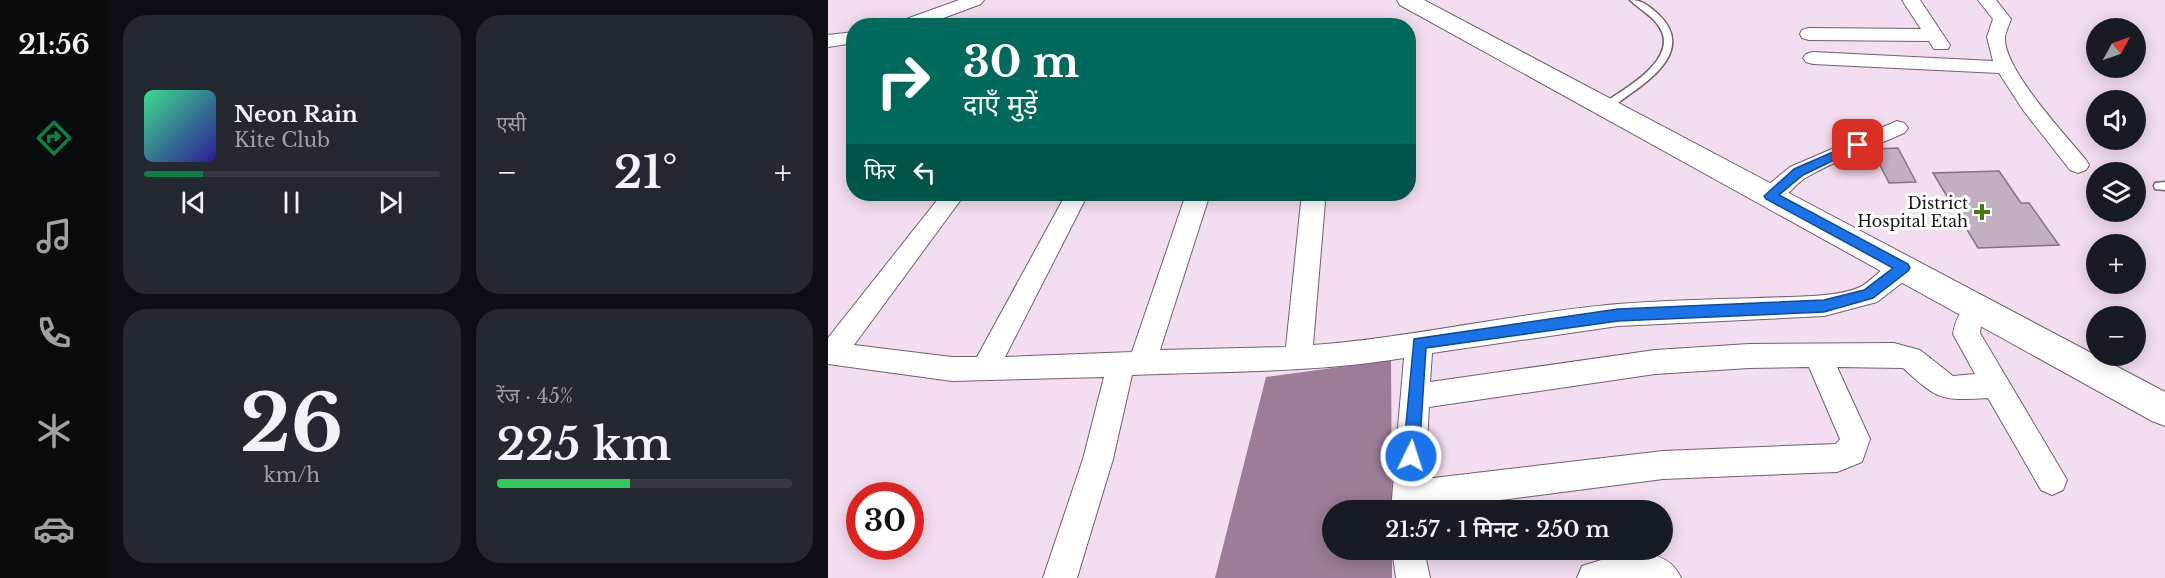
<!DOCTYPE html>
<html lang="hi">
<meta charset="utf-8">
<style>
:root{--surface:#171b24;--page:#242831;--text:#f1f3f6;--muted:#9ea1a6;--line:#363941;--accent:#0b8043}
body{margin:0;font-family:"Libre Baskerville","Noto Sans Devanagari",serif;background:var(--page);color:var(--text);height:100vh;display:flex;flex-direction:column;font-size:22px;white-space:nowrap}
*{box-sizing:border-box;margin:0}
p{font-size:20px;color:var(--muted)}
.icon{flex:none;width:33px;height:33px;fill:none;stroke:currentColor;stroke-width:2;stroke-linecap:round;stroke-linejoin:round}
.map{position:relative;flex:1;overflow:hidden}
.details{display:flex;flex-direction:column;gap:15px;padding:15px;background:#0d0f14;width:720px}
.details>*{flex:none}
.hud{position:absolute;left:18px;top:18px;width:570px;height:183px;border-radius:24px;box-shadow:0 3px 15px #0003;background:#00695c;color:#fff;overflow:hidden}
.needle{width:39px;rotate:50deg}
.buttons{position:absolute;left:1258px;top:18px;display:grid;gap:12px}
.buttons a{display:grid;place-items:center;width:60px;height:60px;border-radius:50%;background:var(--surface);box-shadow:0 3px 15px #0003;font-size:30px}
.speed{position:absolute;left:18px;top:482px;display:flex;gap:12px;font-size:30px;font-weight:700;text-align:center}
.speed>*{display:grid;place-content:center;width:78px;height:78px;border-radius:50%;background:var(--surface);box-shadow:0 3px 15px #0003;line-height:1}
.speed .limit{border:9px solid #d22;background:#fff;color:#111}
.pin{position:absolute;display:grid;place-items:center;width:51px;height:51px;color:#fff;margin:-26px;border-radius:12px;box-shadow:0 3px 9px #0006}
.me{position:absolute;width:66px;margin:-33px;rotate:4deg;stroke-linejoin:round;filter:drop-shadow(0 0 4px #0008)}
.turn{display:flex;align-items:center;gap:21px;height:126px;padding:0 18px;font-size:27px}
.turn .icon{width:78px;height:78px;stroke-width:2.5}
.turn b{display:block;font-size:42px;line-height:51px}
.then{display:flex;align-items:center;height:57px;padding:0 18px;background:#0003;gap:12px;font-size:22px}
.big{font-size:45px;font-weight:600;line-height:1.1}
.details .widget{flex:1;display:flex;flex-direction:column;justify-content:center;gap:9px;min-width:0;padding:0 21px;border-radius:24px;background:var(--page)}
.details .dial{align-items:center;gap:0}
.dial b{font-size:78px;line-height:1}
.song{display:flex;align-items:center;gap:18px}
.cover{width:72px;height:72px;border-radius:9px;background:linear-gradient(135deg,hsl(150 70% 55%),hsl(250 70% 35%))}
.played{height:6px;border-radius:3px;background:linear-gradient(90deg,var(--accent) 20%,var(--line) 20%)}
.keys{display:flex;justify-content:space-around;direction:ltr}
.heat{display:flex;justify-content:space-between;align-items:center;font-size:33px;direction:ltr}
.charge{height:9px;border-radius:4px;background:linear-gradient(90deg,#34c759 45%,var(--line) 0)}
.details .tiles{flex:1;display:grid;gap:15px;grid-template-columns:repeat(2,1fr)}
.trip{position:absolute;left:494px;top:500px;width:351px;height:60px;border-radius:30px;background:var(--surface);box-shadow:0 3px 15px #0003;font-weight:600;line-height:60px;text-align:center}
main{display:flex;flex:1;min-height:0}
.menu{display:flex;flex-direction:column;width:108px;justify-content:space-around;align-items:center;background:#090b0e;color:var(--muted)}
.menu .icon{width:42px;height:42px}
.menu .selected{color:var(--accent)}
.menu b{font-size:27px;color:var(--text)}
.map>svg:first-child{display:block}
.water{fill:#9c7c98}
.building{fill:#c4aec1;stroke:#867283;stroke-width:1.5}
.lines{fill:none;stroke-linecap:round;stroke-linejoin:round}
.service-casing{stroke:#725f70;stroke-width:3}
.minor-casing{stroke:#725f70;stroke-width:2}
.tertiary-casing{stroke:#725f70;stroke-width:2}
.service{fill:#fff;fill-rule:evenodd}
.minor{fill:#fff;fill-rule:evenodd}
.tertiary{fill:#fff;fill-rule:evenodd}
.route{fill:#1a73e8;stroke:#114b97;stroke-width:1.5}
.poi-dot{fill:#457b0f;stroke:#fff;stroke-width:2}
.labels{text-anchor:middle;stroke-width:6;stroke-linejoin:round;paint-order:stroke}
.poi-label{font-size:16px;fill:#191118;stroke:#fff;text-anchor:end}
</style>
<main>
<nav class="menu">
<b>21:56</b>
<svg class="icon selected" aria-label="directions" viewBox="0 0 24 24"><path d="M12 3l9 9-9 9-9-9zM9 14v-3h6M13 9l2 2-2 2"/></svg>
<svg class="icon" aria-label="music" viewBox="0 0 24 24"><path d="M9 18V5l10-2v13"/><circle cx="6" cy="18" r="3"/><circle cx="16" cy="16" r="3"/></svg>
<svg class="icon" aria-label="phone" viewBox="0 0 24 24"><path d="M5 4h4l2 5-3 2q2 4 5 5l2-3 5 2v4C11 20 4 13 5 4z"/></svg>
<svg class="icon" aria-label="climate" viewBox="0 0 24 24"><path d="M12 3v18M4 7l16 10M4 17L20 7"/></svg>
<svg class="icon" aria-label="car" viewBox="0 0 24 24"><path d="M5 17H2v-5l4-1 3-4h7l3 4 3 1v5h-3M9 17h6M6 11h13"/><circle cx="7" cy="17" r="2"/><circle cx="17" cy="17" r="2"/></svg>
</nav>
<section class="details">
<div class="tiles">
<div class="widget">
<div class="song"><i class="cover"></i><div><b>Neon Rain</b><p>Kite Club</p></div></div>
<div class="played"></div>
<div class="keys"><svg class="icon" aria-label="previous" viewBox="0 0 24 24"><path d="M18 5L8 12l10 7zM5 5v14"/></svg><svg class="icon" aria-label="pause" viewBox="0 0 24 24"><path d="M8 5v14M16 5v14"/></svg><svg class="icon" aria-label="next" viewBox="0 0 24 24"><path d="M6 5l10 7-10 7zM19 5v14"/></svg></div>
</div>
<div class="widget"><p>एसी</p>
<div class="heat"><a>−</a><b class="big">21°</b><a>+</a></div>
</div>
<div class="widget dial"><b>26</b><p>km/h</p></div>
<div class="widget"><p>रेंज · 45%</p><b class="big">225 km</b><div class="charge"></div></div>
</div>
</section>
<div class="map">
<svg width="1337" height="578" viewBox="0 0 1337 578">
<rect width="100%" height="100%" fill="#f3ddf0"/>
<!-- water -->
<polygon class="water" points="563,360 564,510 504,510 504,549 564,549 564,578 387,578 438,377"/>
<!-- building -->
<g class="building">
<polygon points="1070,148 1088,182 1061,183 1044,149"/>
<polygon points="1171,171 1193,203 1201,203 1231,245 1150,248 1105,173"/>
</g>
<g class="lines">
<!-- service casing -->
<g class="service-casing">
<g id="service">
<path d="M802,0C814,0 821,6 830,14C863,45 832,73 805,92C796,98 787,106 777,109L772,106L774,104C795,90 855,58 830,25C823,15 811,9 802,0Z"/>
<polygon points="1337,182 1337,190 1327,189 1326,186 1327,183"/>
</g>
</g>
<!-- minor casing -->
<g class="minor-casing">
<g id="minor">
<polygon points="131,0 156,0 153,4 94,26 67,26 70,22"/>
<polygon points="1074,0 1092,0 1122,45 1120,49 1106,49 1101,41 981,40 974,38 972,34 974,30 981,28 1093,29"/>
<path d="M1150,0H1168L1183,19C1181,25 1178,31 1177,37C1175,69 1237,134 1258,160L1261,165L1258,170L1250,173L1242,170L1195,110L1171,73L985,64L978,62L975,58L978,54L985,52L1165,61L1159,37L1165,19Z"/>
<polygon points="26,32 26,43 0,47 0,35"/>
<path d="M1069,121L1076,123L1080,128L1076,133C1045,147 1010,159 979,177C963,186 954,208 934,202L931,196L934,190L962,167Z"/>
<path d="M114,194H137L26,345L124,357H149L238,194H260L177,357L304,352L356,200L362,194H376L380,200L332,350L458,347L473,202L477,196L485,194L493,196L497,202L485,345C587,337 688,313 790,304C855,299 921,299 985,296C1000,295 1021,293 1034,286C1050,276 1063,255 1084,261L1087,268L1084,275L1049,302L996,316L790,326L604,353L602,382L827,350L921,344L1066,343L1092,350L1125,376L1147,374L1125,334C1128,316 1139,295 1160,302L1164,309L1153,326L1152,333L1239,480L1235,490L1224,495L1213,490L1160,398C1113,401 1110,400 1075,368L1009,367L1042,439L1034,462L1009,472L835,479L595,510H563L576,358C486,373 395,371 304,375L285,459L249,578H215L255,459L276,377L124,381L0,364V338ZM981,367L1012,439L1008,444L835,451L597,479L601,407L827,374L921,368Z"/>
<polygon points="564,549 596,549 602,578 568,578"/>
<path d="M811,553C830,554 845,560 853,578H749L754,566L783,557Z"/>
</g>
</g>
<!-- tertiary casing -->
<g class="tertiary-casing">
<polygon id="tertiary" points="569,0 596,0 1337,392 1337,426 1324,421 572,5"/>
</g>
<!-- service -->
<use href="#service" class="service"/>
<!-- minor -->
<use href="#minor" class="minor"/>
<!-- tertiary -->
<use href="#tertiary" class="tertiary"/>
</g>
<!-- route -->
<polygon class="route" points="1030,141 1036,145 1034,147 975,175 951,195 1080,264 1082,268 1080,271 1045,298 996,312 790,321 598,348 591,456 589,462 583,464 578,462 575,456 586,339 790,309 996,300 1036,290 1065,268 938,199 936,196 966,169"/>
<!-- markers -->
<path class="poi-dot" d="M1151 203h6v6h6v6h-6v6h-6v-6h-6v-6h6z"/>
<g class="labels">
<!-- poi labels -->
<g class="poi-label">
<text x="1140" y="209">District<tspan x="1140" dy="18">Hospital Etah</tspan></text>
</g>
</g>
</svg>
<div class="buttons">
<a><svg class="needle" viewBox="-14 -14 28 28"><path d="M0-13l5 13h-10z" fill="#e53935"/><path d="M0 13l5-13h-10z" fill="#9ea1a6"/></svg></a>
<a><svg class="icon" aria-label="sound" viewBox="0 0 24 24"><path d="M4 9h4l5-4v14l-5-4H4zM17 9q2 3 0 6"/></svg></a>
<a><svg class="icon" aria-label="layers" viewBox="0 0 24 24"><path d="M12 4l9 5-9 5-9-5zM3 14l9 5 9-5"/></svg></a>
<a>+</a>
<a>−</a>
</div>
<div class="speed"><div class="limit">30</div></div>
<div class="pin" style="left:1030px;top:145px;background:#d93025"><svg class="icon" aria-label="arrive" viewBox="0 0 24 24"><path d="M6 21V4h12l-3 4 3 4H6"/></svg></div>
<svg class="me" style="left:583px;top:456px" viewBox="-20 -20 40 40"><circle r="17" fill="#1a73e8" stroke="#fff" stroke-width="3"/><path d="M0-11L8 9 0 5-8 9z" fill="#fff"/></svg>
<div class="trip">21:57 · 1 मिनट · 250 m</div>
<div class="hud">
<div class="turn"><svg class="icon" aria-label="right" viewBox="0 0 24 24"><path d="M7 20v-9h11M14 6l5 5-5 5"/></svg><div><b>30 m</b>दाएँ मुड़ें</div></div>
<div class="then">फिर<svg class="icon" aria-label="left" viewBox="0 0 24 24"><path d="M17 20v-9H6M10 6l-5 5 5 5"/></svg></div>
</div>
</div>
</main>
